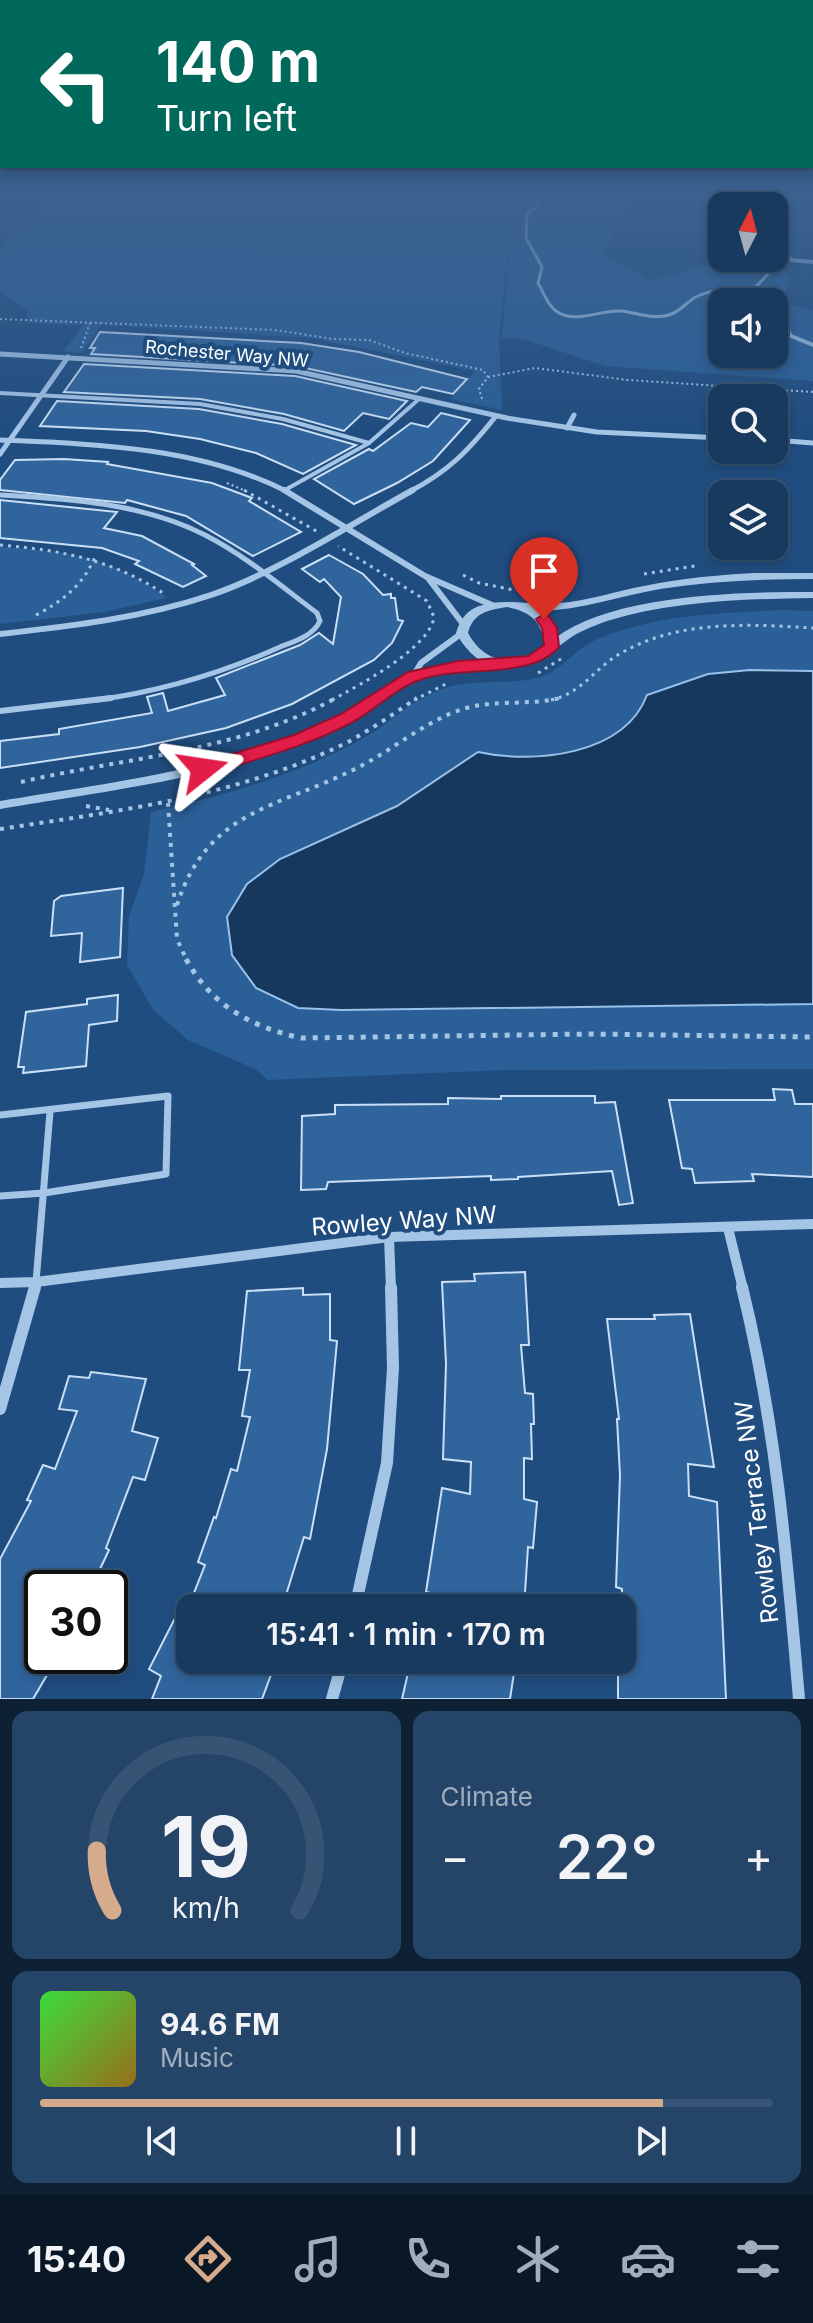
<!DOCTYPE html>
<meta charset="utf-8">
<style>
:root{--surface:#183a5f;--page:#254568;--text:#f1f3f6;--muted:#9fadbd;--line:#365474;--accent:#d6ab8b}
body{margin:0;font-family:Inter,sans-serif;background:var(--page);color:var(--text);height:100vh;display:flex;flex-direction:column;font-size:30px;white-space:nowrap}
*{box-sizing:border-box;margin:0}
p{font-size:26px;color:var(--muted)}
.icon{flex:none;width:44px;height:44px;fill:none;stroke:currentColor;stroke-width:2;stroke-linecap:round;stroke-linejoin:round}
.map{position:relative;height:1699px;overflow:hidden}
.side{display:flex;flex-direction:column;gap:12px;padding:12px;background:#0d2034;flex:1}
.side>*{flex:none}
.banner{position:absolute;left:0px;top:0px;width:814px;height:168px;box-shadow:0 4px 12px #0003,0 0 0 2px var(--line);background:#00695c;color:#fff;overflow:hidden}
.needle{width:52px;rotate:6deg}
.tools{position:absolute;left:708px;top:192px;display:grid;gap:16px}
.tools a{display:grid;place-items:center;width:80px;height:80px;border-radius:16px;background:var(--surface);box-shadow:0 4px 12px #0003,0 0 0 2px var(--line);font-size:40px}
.speed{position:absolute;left:24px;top:1570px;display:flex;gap:16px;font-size:40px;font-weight:700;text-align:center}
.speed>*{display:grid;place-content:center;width:104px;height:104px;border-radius:50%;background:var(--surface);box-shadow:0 4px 12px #0003,0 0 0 2px var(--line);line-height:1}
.speed .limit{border:4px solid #111;border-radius:12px;background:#fff;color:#111}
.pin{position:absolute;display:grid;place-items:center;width:68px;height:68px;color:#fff;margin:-82px -34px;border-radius:50% 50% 50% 0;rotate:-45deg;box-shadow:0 0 8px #0007}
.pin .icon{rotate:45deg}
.me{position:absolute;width:88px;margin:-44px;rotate:75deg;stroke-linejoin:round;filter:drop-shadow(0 0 6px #0008)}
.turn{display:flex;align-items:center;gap:28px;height:168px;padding:0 24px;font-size:36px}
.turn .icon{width:104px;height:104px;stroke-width:2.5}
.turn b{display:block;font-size:56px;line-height:68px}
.big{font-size:60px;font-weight:600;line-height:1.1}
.side .card{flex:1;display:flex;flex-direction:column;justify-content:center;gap:12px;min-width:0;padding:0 28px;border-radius:16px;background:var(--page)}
.side .dial{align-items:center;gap:0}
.dial svg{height:208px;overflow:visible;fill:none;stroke:var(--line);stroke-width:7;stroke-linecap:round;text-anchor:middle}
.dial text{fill:var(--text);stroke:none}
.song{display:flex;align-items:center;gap:24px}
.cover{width:96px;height:96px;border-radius:12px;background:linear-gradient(135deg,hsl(120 70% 55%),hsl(40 70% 35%))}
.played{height:8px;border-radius:4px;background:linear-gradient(90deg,var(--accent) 85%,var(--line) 85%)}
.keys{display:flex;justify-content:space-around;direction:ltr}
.heat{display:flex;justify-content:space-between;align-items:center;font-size:44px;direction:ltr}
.side .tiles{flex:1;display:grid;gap:12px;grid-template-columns:1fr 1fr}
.card:last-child{grid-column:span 2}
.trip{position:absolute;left:176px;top:1594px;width:460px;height:80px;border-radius:16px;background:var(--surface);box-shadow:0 4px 12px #0003,0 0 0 2px var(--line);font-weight:600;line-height:80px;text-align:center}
.tabs{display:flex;height:128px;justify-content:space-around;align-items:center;background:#0a1726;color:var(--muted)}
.tabs .icon{width:56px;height:56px}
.tabs .selected{color:var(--accent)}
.tabs b{font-size:36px;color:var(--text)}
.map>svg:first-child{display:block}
.green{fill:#2a5f97;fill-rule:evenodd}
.water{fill:#16375e;stroke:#99c1e9;stroke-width:2}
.building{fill:#30649c;stroke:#c9dff6;stroke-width:2}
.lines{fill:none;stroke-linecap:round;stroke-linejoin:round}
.path-far3{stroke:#a5c5e7;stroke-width:2;stroke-dasharray:2 3;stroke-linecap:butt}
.path-far2{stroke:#a5c5e7;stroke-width:3;stroke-dasharray:3 5;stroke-linecap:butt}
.path-far1{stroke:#a5c5e7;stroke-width:4;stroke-dasharray:4 6;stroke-linecap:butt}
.path{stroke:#a5c5e7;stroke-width:5;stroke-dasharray:5 7;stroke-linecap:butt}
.service-far4{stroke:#a5c5e7;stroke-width:3}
.service-far3{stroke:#a5c5e7;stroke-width:4}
.service-far2{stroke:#a5c5e7;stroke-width:5}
.service-far1{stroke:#a5c5e7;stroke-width:6}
.service{stroke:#a5c5e7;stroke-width:7}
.minor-far5{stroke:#a5c5e7;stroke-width:4}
.minor-far4{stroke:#a5c5e7;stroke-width:5}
.minor-far3{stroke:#a5c5e7;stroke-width:6}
.minor-far2{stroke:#a5c5e7;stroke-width:8}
.minor-far1{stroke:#a5c5e7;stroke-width:10}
.minor{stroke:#a5c5e7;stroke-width:12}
.tertiary{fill:#a5c5e7;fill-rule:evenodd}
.route{fill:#e11d48;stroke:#92132f;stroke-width:2}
.labels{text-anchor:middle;stroke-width:8;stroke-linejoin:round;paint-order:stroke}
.far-street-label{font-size:18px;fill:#fff;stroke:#204d7f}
.near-street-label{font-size:24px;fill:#fff;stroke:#204d7f}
</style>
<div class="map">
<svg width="813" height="1699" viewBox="0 0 813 1699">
<rect width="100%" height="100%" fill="#204d7f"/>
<!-- green -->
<g class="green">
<path d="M55,194H250L305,202L312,194H630L603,255L650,280L736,258H759L789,274L784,303L813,311V381L605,366L523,339L502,338L511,222L499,339L502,410L451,399L475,371L311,338L101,325L82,353L64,351L83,325L27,323V311L0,292V250ZM722,302H774V354H722Z"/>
<path d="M0,547C67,551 111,557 167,598L104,612L0,624Z"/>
<path d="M784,610L813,611V1069L505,1070L268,1080L255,1069L188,1040L154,1011L127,965L129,916L144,874L151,812C224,796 304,773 369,735C391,722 410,702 435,692C467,677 503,686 537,678C561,672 575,648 598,639C656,614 721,613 784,610Z"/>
</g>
<!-- water -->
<path class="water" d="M750,670L813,671V1004L341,1010L298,1008L256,988L232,955L227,917L247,884L280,859L397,806L478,752C533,764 624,756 647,695L708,674Z"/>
<!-- building -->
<g class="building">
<polygon points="100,332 301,343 359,352 467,379 453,394 422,387 416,392 296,366 91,354 95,348 90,348"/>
<polygon points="84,364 295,376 407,401 389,419 363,413 344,431 284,414 200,399 64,392"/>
<polygon points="57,401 199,409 282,424 356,445 303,474 256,453 200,439 146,431 40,426"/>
<polygon points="441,413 470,420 433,461 397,483 354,504 314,479 369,449 373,451 411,423 428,427"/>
<polygon points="64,459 108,462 107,464 212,483 252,498 249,501 301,532 253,556 186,516 127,500 125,503 0,490 0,480 15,460"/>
<polygon points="0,500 117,512 104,528 142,536 194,564 192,565 206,576 183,587 135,564 139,561 102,548 0,538"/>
<polygon points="329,555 363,574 383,595 391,594 391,598 395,598 398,620 403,621 392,643 374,660 292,704 226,728 140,747 0,768 0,741 59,734 59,729 152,713 147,697 163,693 168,711 225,695 216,678 300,645 319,633 333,644 341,597 324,579 320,582 302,569"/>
<polygon points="123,888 120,957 80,962 82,933 51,936 54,901 61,896"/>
<polygon points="118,995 117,1021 89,1025 86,1066 23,1073 24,1067 18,1067 26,1012 87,1004 87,999"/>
<polygon points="773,1089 792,1090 795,1104 813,1104 813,1177 752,1174 754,1181 695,1183 692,1169 682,1168 669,1100 775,1100"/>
<polygon points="501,1096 595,1096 595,1103 615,1102 633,1203 619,1205 612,1171 518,1177 518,1179 491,1180 491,1176 328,1182 326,1189 301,1190 302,1116 335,1114 335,1105 448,1104 448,1098 501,1099"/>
<polygon points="525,1272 529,1345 521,1345 525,1393 533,1394 534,1424 531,1424 532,1459 524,1458 524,1499 537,1502 533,1548 528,1547 524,1608 501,1608 426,1592 442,1488 470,1494 471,1462 443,1459 446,1364 442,1282 475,1281 474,1274"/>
<polygon points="303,1288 303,1295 330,1294 330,1340 337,1341 327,1449 310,1539 304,1537 282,1608 188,1608 205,1565 198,1562 214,1517 216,1518 231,1469 237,1471 250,1417 242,1416 250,1370 239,1370 247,1291"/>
<polygon points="690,1314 714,1467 688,1464 689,1496 717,1502 726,1699 618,1699 618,1664 622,1664 622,1589 616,1587 620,1475 617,1419 619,1419 607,1319 655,1319 654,1315"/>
<polygon points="91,1372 146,1379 132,1431 158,1438 145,1480 133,1477 106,1548 109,1550 91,1588 42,1588 42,1656 54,1663 33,1699 0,1699 0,1559 31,1501 27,1500 43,1465 55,1469 77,1411 59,1409 69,1376 89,1378"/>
<polygon points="174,1620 190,1628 190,1660 267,1660 264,1668 272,1672 262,1699 152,1699 161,1676 149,1669"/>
<polygon points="411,1660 516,1660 510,1699 402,1699"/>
</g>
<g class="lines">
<!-- path-far3 -->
<g class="path-far3">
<polyline points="0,319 275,330 333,339 369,340 405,353 483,370 488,377 479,389 482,399"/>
<polyline points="81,348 90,323"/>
<polyline points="488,377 535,368 628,380 813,392"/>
<polyline points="227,483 248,492"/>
</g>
<!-- path-far2 -->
<g class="path-far2">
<polyline points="244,490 318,532"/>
<path d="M0,545C61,550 114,560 166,595"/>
<polyline points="644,574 695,566"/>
<polyline points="463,575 479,583 514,590"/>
<path d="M36,615C63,601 83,585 95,557"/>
<polyline points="538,673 561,659"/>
<path d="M332,700C359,685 430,648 434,617L427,601L338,546"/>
<polyline points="414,700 446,684"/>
<path d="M551,700C583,693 596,666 623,652C680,620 750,624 813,628"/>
</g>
<!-- path-far1 -->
<g class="path-far1">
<path d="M21,782C128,757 237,752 336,698"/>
<polyline points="168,803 177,939 187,961"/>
<polyline points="86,806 109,810"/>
<path d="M0,829C119,811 241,796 350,741C373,728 395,713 417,698"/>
<path d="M177,905C208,809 278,808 357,768C393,750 425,721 463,709C494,699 528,706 560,698"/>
</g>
<!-- path -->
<path class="path" d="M186,959C211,1005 251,1027 301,1038L591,1034L813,1037"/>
<!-- service-far4 -->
<g class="service-far4">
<path d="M537,194L538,206L527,214L526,238L542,267L538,283C544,293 548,307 559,313C578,323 600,310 620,311C636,312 652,320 669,315C679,312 685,304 694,298C716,286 751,286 770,302"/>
<polyline points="752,291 768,274"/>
<polyline points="774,307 785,327"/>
</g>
<!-- service-far3 -->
<g class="service-far3">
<polyline points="784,325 791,336 813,345"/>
<polyline points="0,393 200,404 283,419 369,443"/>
<polyline points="285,490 369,443 419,399"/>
</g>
<!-- service-far2 -->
<path class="service-far2" d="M0,495C70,499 142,503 205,535C246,556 281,586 317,613L320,621C313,636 295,641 280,647C220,674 162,691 97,700"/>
<!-- service-far1 -->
<polyline class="service-far1" points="0,711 111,698"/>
<!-- service -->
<g class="service">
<polyline points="0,1115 168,1096 166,1174 44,1193 0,1196"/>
<polyline points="36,1282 50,1112"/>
</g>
<!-- minor-far5 -->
<g class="minor-far5">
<polyline points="747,206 744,203 750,194"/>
<polyline points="774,239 791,260 813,262"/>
</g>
<!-- minor-far4 -->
<g class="minor-far4">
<polyline points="0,354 296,371 507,418 597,432 722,438"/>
<polyline points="567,428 574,415"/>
<path d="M0,440C97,444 200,447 288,492"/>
<polyline points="774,440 813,443"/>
<polyline points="0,454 68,357"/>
<path d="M409,492C449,471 468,451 496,416"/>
</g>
<!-- minor-far3 -->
<g class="minor-far3">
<polyline points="284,490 425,576 492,605"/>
<polyline points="428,578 463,624"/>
<path d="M0,634C72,626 142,618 211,595C276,573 351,524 413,490"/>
<polyline points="413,676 421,663 462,633"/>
<polyline points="375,700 413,676 458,666 498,664"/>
</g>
<!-- minor-far2 -->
<path class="minor-far2" d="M0,805C130,783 265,770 378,698"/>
<!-- minor-far1 -->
<g class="minor-far1">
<polyline points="728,1228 743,1289"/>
<polyline points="389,1237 391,1289"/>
<polyline points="0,1283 36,1282 389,1237 813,1224"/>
<polyline points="34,1289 36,1282"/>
</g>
<!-- minor -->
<g class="minor">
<path d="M742,1287C776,1425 787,1558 799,1699"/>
<polyline points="0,1409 35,1287"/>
<polyline points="355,1608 387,1463 393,1368 391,1287"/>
<polyline points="332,1699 343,1660"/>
</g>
<!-- tertiary -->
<path class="tertiary" d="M755,573H813V579C762,579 711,581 660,589C620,596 581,610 540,611L549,621L555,638C615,594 740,592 813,592V598C745,599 672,601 607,621C596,625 583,630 573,636C554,649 539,664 515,667C487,671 469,656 456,633C460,620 466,611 479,606C505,597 532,606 559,603C588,601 616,591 644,586C681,578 718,575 755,573ZM507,607C531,612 542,621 545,646C516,666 486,666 468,633C473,613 488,610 507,607Z"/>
</g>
<!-- sky -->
<linearGradient id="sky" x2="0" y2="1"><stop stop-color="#122a46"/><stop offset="0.45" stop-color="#3c6290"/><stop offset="1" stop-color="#3c6290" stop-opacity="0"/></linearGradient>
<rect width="813" height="432" fill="url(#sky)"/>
<!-- route -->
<path class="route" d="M544,614L549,616L557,628L559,647C531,680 461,665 420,680C396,688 375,710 353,722C306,747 253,760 203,776L195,769L197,765L294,735L341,714L408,672L458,661L528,656L544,645L542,628L536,619Z"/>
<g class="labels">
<!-- far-street labels -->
<g class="far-street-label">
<text transform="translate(227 354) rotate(5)" y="6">Rochester Way NW</text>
</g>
<!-- near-street labels -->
<g class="near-street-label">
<text transform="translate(404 1221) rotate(-4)" y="8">Rowley Way NW</text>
<text transform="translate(757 1512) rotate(-97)" y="8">Rowley Terrace NW</text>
</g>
</g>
</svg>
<div class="tools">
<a><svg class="needle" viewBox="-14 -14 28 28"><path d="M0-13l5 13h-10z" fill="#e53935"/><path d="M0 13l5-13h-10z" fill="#9fadbd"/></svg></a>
<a><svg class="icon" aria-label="sound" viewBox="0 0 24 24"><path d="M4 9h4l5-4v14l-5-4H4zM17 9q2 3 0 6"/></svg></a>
<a><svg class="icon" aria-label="search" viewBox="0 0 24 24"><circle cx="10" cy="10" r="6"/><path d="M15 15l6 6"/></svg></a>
<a><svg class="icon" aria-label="layers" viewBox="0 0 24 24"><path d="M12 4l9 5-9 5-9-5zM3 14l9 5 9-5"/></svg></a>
</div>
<div class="speed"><div class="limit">30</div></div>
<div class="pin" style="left:544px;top:619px;background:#d93025"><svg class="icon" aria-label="arrive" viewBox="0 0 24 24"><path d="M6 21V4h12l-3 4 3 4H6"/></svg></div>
<svg class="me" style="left:203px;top:769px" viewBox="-20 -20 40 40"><path d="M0-17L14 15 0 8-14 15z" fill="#e11d48" stroke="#fff" stroke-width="4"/></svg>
<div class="trip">15:41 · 1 min · 170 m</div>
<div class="banner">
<div class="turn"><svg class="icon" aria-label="left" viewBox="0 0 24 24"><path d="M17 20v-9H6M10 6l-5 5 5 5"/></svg><div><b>140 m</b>Turn left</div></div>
</div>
</div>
<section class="side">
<div class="tiles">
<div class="card dial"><svg viewBox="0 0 100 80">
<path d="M14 69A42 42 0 1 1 86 69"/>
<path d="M14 69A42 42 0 0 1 8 46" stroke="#d6ab8b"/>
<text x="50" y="56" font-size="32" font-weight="700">19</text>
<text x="50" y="72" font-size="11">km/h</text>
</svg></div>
<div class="card"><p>Climate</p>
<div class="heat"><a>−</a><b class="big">22°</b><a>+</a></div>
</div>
<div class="card">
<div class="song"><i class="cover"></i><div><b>94.6 FM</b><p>Music</p></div></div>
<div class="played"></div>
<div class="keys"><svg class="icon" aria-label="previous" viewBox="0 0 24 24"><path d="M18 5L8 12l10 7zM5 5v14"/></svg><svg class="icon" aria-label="pause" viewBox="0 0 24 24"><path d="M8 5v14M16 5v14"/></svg><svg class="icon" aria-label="next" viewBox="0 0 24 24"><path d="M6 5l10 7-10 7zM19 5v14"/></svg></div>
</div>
</div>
</section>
<nav class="tabs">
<b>15:40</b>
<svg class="icon selected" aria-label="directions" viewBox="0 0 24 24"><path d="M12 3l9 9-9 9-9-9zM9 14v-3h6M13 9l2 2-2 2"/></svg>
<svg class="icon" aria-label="music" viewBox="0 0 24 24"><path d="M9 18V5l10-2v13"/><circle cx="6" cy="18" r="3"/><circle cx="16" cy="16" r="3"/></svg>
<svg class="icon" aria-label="phone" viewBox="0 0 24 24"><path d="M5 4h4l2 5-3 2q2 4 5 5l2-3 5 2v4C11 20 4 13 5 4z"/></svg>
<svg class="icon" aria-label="climate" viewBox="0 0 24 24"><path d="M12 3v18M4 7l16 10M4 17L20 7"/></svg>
<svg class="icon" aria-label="car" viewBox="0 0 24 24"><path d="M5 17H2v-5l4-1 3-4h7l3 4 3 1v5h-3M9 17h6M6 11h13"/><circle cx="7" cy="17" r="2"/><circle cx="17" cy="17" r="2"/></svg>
<svg class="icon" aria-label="filters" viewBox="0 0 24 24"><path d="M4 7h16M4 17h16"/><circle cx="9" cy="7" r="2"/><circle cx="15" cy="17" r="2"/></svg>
</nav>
